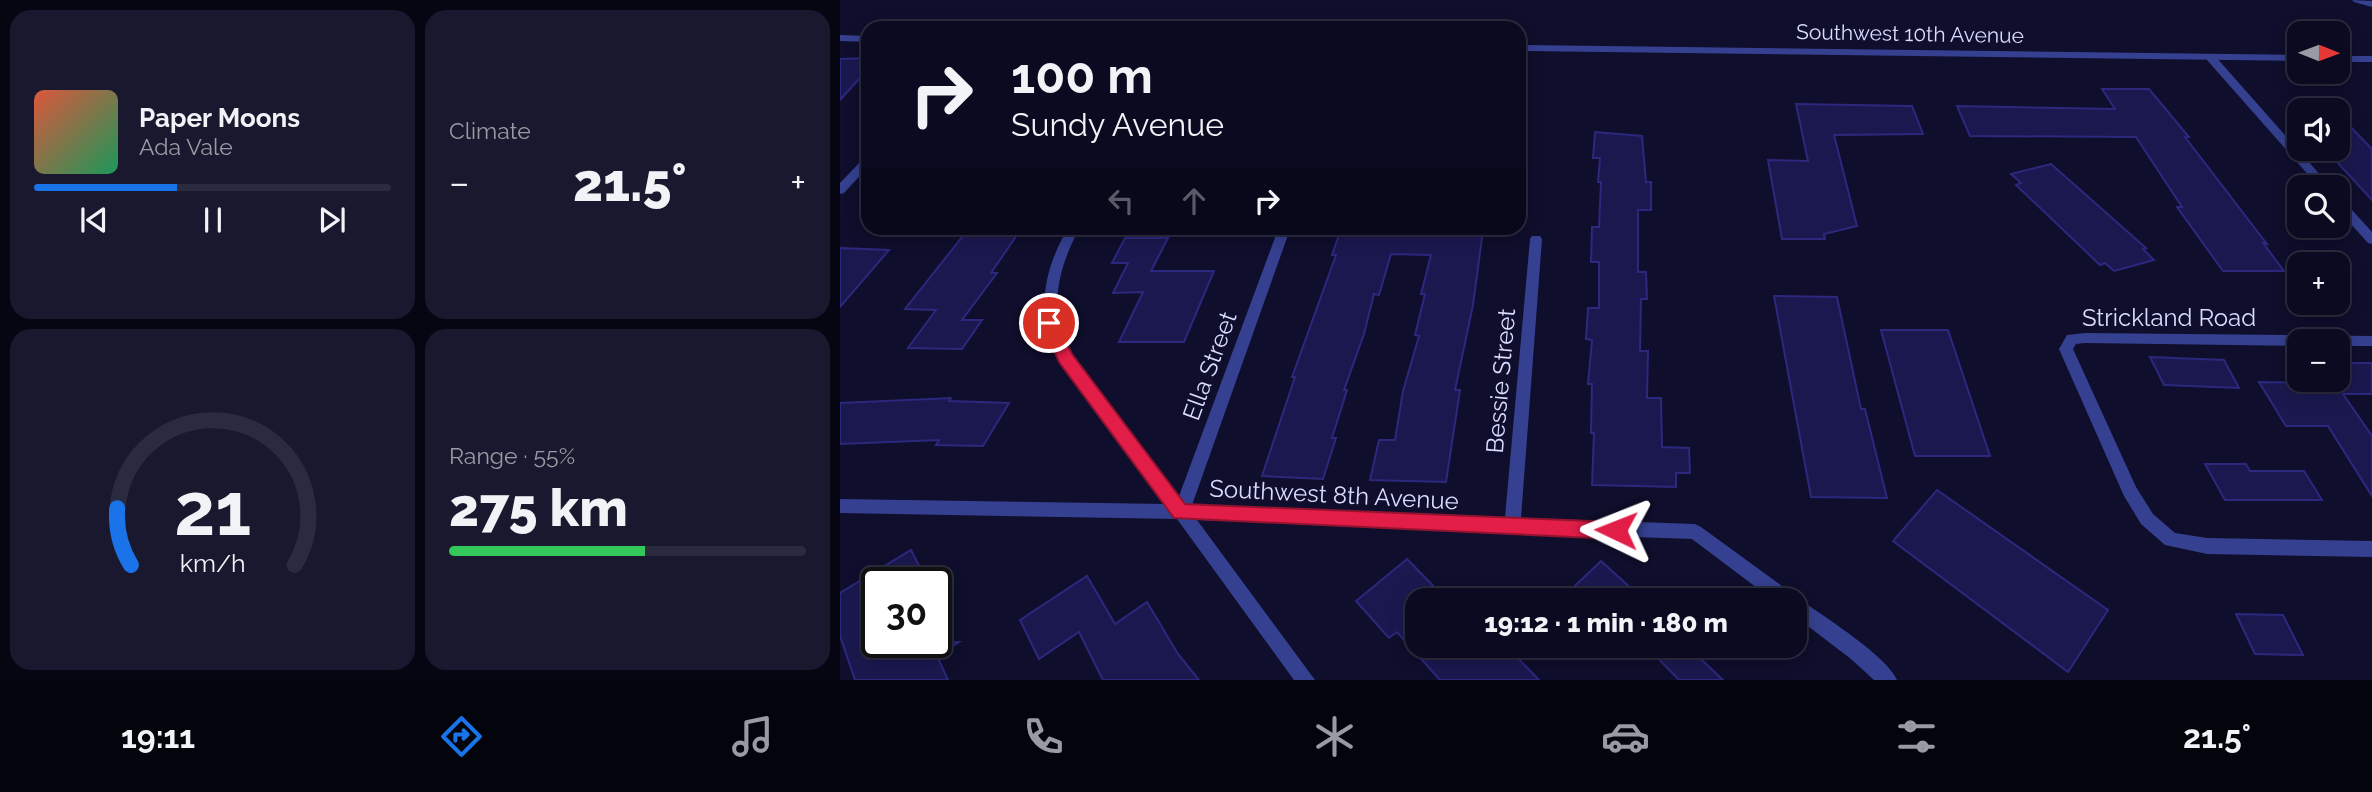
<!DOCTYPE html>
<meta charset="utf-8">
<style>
:root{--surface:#0b0a21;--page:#19182e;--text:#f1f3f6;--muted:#9a9aa5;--line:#2b2b3f;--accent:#1a73e8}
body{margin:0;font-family:Raleway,sans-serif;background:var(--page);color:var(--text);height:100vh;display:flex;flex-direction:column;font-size:26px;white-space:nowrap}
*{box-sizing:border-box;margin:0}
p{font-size:23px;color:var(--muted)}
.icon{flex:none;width:38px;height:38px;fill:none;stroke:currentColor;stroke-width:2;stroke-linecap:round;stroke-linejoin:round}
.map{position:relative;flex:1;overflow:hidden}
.panel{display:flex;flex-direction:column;gap:10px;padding:10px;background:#060612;width:840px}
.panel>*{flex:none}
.guide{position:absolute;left:21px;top:21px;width:665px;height:214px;border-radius:21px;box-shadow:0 4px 18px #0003,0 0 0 2px var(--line);background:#0b0a21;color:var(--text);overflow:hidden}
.needle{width:46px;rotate:91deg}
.buttons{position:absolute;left:1447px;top:21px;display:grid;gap:14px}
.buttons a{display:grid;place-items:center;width:63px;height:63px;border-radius:14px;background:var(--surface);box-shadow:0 4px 18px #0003,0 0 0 2px var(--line);font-size:35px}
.speed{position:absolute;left:21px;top:567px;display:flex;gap:14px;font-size:35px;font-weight:700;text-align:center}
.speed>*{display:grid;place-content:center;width:91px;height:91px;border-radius:50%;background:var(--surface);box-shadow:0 4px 18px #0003,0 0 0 2px var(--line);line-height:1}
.speed .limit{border:4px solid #111;border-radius:10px;background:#fff;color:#111}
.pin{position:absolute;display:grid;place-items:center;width:60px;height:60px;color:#fff;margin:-30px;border:4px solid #fff;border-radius:50%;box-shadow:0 2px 7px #0007}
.me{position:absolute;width:77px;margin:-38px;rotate:272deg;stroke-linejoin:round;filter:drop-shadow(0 0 5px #0008)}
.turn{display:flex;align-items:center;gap:24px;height:147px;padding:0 35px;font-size:32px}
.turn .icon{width:91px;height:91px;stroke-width:2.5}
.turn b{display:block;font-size:49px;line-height:60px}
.lanes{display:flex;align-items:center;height:66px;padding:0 35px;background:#0003;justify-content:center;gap:35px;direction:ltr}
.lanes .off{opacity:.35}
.big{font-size:52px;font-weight:800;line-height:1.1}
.panel .widget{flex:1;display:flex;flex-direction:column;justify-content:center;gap:10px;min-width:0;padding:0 24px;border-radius:21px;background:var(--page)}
.panel .dial{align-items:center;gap:0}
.dial svg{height:182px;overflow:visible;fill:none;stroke:var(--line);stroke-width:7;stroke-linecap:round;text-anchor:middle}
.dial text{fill:var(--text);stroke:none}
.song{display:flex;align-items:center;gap:21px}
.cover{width:84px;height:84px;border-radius:10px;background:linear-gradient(135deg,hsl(10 70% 55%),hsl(150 70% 35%))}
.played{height:7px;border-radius:4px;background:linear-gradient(90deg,var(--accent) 40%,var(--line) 40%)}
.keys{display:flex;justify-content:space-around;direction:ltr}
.heat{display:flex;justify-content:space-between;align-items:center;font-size:38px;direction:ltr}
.charge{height:10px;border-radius:5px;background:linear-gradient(90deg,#34c759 55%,var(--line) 0)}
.panel .tiles{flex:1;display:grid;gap:10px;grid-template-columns:repeat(2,1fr)}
.trip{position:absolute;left:565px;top:588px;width:402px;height:70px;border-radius:21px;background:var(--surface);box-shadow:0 4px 18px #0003,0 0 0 2px var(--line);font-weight:800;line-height:70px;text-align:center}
.tab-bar{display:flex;height:112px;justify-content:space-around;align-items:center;background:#04040d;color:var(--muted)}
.tab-bar .icon{width:49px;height:49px}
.tab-bar .selected{color:var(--accent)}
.tab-bar b{font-size:32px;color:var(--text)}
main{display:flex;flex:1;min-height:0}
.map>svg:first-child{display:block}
.building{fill:#1b184f;stroke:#2c287e;stroke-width:2}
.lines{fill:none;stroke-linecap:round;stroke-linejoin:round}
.minor{fill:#354090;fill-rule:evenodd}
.tertiary{fill:#354090;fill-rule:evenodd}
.route{fill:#e11d48;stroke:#92132f;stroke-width:2}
.labels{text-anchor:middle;stroke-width:7;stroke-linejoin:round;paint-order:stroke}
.far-street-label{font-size:21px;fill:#dadbff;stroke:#0f0e2c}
.street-label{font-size:24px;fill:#dadbff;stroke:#0f0e2c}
</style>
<main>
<section class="panel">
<div class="tiles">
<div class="widget">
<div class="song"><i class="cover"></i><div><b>Paper Moons</b><p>Ada Vale</p></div></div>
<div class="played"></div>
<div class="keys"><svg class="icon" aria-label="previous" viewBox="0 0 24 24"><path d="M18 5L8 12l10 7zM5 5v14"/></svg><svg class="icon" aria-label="pause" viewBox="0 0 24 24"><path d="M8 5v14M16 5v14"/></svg><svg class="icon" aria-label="next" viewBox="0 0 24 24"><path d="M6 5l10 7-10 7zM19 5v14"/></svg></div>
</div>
<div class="widget"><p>Climate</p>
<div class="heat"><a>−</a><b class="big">21.5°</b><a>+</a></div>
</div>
<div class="widget dial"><svg viewBox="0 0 100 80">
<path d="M14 69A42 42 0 1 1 86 69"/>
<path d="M14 69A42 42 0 0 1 8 44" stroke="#1a73e8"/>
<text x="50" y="56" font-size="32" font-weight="700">21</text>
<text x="50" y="72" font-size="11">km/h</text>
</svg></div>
<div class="widget"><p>Range · 55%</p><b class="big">275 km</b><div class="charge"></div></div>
</div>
</section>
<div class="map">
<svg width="1532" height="680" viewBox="0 0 1532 680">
<rect width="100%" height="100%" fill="#0f0e2c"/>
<!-- building -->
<g class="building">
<polygon points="28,58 28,69 0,100 0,59"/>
<polygon points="1262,89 1309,89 1349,137 1345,137 1427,244 1423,243 1444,271 1383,271 1337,207 1342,207 1296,137 1130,136 1117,106 1275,109"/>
<polygon points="956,104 1072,106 1083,134 994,135 1017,226 984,234 985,239 942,239 928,160 968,161"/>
<polygon points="1498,114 1532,149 1532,200 1485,149 1498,149"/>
<polygon points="755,132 802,136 806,182 811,182 811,210 798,210 798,272 806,272 807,299 801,299 800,351 808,351 807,398 821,398 822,447 849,448 850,473 836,473 836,487 752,485 754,433 751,433 752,384 748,384 752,340 746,339 748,308 759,308 759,262 751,262 752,227 759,227 761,182 758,182 760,158 753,158"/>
<polygon points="1211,164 1306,248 1303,249 1314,260 1274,271 1265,263 1260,265 1176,185 1181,183 1171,174"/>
<polygon points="579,228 643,230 633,305 615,390 620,390 606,482 530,480 539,440 555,440 563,391 579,336 575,335 585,294 581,294 591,255 551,254 539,295 534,294 524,334 504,390 507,390 492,438 496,438 483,479 422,476 455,377 452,377 496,255 492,255 501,229 578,231"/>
<polygon points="126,232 179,232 151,273 157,273 122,320 142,320 122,349 68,348 96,310 65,309"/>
<polygon points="285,238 328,238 311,271 374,271 344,342 279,342 303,292 273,293 288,263 272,263"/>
<polygon points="0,248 49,250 0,307"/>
<polygon points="934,296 997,297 1021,409 1025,409 1047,498 971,497"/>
<polygon points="1041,330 1108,330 1150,456 1075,456"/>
<polygon points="1310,357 1384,360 1399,388 1324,385"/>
<polygon points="1498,363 1532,363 1532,394 1503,394 1532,436 1532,496 1488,426 1446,426 1419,382 1495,383 1498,387"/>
<polygon points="111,398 109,401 169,403 143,446 96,445 99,440 0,444 0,403"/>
<polygon points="1365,464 1406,464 1410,471 1464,471 1482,500 1385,500"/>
<polygon points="1097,490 1268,610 1228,672 1053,541"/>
<polygon points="71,550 88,583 37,583 37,642 119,642 97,656 108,680 15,680 0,636 0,593"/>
<polygon points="567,559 607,600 578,600 578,646 666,646 699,680 600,680 557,632 549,638 516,601"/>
<polygon points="761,561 804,600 720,600"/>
<polygon points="247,576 275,624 307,602 338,654 359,680 263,680 239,632 199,659 180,620"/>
<polygon points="1396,614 1443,615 1463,655 1415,654"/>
<polygon points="806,646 847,646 883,680 839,680"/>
</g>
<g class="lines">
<!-- minor -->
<g class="minor">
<polygon points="1512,0 1532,1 1532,7 1514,2"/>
<polygon points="1371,55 1375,56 1491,187 1479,187 1367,60 1366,58"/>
<polygon points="28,156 28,167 4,193 0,194 0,183 24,158"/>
<polygon points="1498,198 1502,199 1532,232 1532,244 1528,243 1498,210"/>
<path d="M231,229L237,233C218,270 211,304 224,344L339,496L436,235L442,231L448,235L352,505L665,517L690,239L692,236H700L702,239L681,518L855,524L861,527L953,594L955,599L962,601C985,617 1048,657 1057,680H1034L1011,659L956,617V600H933L852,539L677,533L672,534L666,532L357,520L475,680H454L337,519L0,513V499L326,504L211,346C198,304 205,268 227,230Z"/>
<polygon points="1245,333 1532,336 1532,346 1498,346 1498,341 1460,341 1460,346 1245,343 1236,344 1233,349 1296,487 1313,514 1335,533 1367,538 1532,541 1532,557 1367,554 1325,545 1301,524 1284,496 1219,349 1227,335"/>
</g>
<!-- tertiary -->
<g class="tertiary">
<polygon points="0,35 28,36 28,42 0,41"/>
<polygon points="679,45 1460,55 1460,61 679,51"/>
<rect x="1498" y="56" width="34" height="6"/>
</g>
</g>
<!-- route -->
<polygon class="route" points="209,317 215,319 232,354 345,504 776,522 783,524 786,530 783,536 776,539 334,518 219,362 202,323"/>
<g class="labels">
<!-- far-street labels -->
<g class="far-street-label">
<text transform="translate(1070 34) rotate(1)" y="7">Southwest 10th Avenue</text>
</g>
<!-- street labels -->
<g class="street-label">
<text x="1329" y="326">Strickland Road</text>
<text transform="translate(370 366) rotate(-70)" y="8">Ella Street</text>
<text transform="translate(661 381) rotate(-85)" y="8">Bessie Street</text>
<text transform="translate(494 495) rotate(3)" y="8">Southwest 8th Avenue</text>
</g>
</g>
</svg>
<div class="buttons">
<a><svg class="needle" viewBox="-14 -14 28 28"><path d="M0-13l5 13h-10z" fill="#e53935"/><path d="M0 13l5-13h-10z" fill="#9a9aa5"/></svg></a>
<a><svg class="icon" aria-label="sound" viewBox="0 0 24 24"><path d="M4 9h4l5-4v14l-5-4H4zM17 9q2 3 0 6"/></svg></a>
<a><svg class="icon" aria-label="search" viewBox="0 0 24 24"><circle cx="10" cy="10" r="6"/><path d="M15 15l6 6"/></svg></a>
<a>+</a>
<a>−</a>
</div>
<div class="speed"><div class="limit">30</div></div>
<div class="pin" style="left:209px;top:323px;background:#d93025"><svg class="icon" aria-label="arrive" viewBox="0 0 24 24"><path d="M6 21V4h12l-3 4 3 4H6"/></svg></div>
<svg class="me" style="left:776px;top:530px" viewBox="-20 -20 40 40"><path d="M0-17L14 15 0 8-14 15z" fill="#e11d48" stroke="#fff" stroke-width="4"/></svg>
<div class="trip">19:12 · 1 min · 180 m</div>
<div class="guide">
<div class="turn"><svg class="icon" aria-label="right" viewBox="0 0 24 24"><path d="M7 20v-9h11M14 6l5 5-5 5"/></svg><div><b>100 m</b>Sundy Avenue</div></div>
<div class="lanes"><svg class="icon off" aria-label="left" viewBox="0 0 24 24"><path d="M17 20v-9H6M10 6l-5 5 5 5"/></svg><svg class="icon off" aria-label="ahead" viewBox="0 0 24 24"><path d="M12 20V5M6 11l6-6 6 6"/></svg><svg class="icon" aria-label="right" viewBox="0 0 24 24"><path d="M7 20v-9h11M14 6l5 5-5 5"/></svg></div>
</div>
</div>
</main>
<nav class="tab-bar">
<b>19:11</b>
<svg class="icon selected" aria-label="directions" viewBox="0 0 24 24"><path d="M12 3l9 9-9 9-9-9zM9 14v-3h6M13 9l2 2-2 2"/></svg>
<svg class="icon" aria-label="music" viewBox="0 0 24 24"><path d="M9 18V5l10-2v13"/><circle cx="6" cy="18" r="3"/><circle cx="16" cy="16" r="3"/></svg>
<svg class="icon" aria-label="phone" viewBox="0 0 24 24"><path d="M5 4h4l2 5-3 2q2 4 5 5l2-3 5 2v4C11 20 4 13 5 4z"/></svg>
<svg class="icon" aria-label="climate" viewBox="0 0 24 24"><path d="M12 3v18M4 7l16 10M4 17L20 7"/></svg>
<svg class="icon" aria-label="car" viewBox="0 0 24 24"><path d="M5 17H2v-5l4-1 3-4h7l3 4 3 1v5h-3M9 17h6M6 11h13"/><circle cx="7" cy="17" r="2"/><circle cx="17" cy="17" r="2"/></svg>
<svg class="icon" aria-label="filters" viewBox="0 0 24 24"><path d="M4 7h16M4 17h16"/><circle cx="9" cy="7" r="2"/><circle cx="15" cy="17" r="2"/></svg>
<b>21.5°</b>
</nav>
